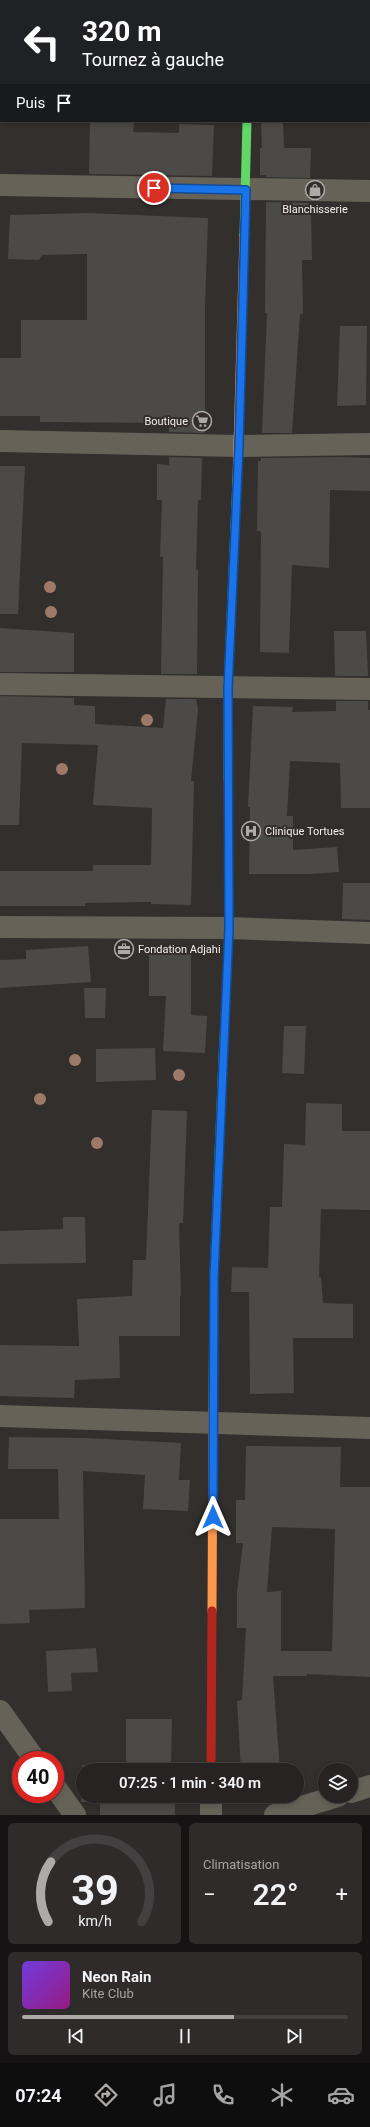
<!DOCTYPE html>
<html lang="fr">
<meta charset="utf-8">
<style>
:root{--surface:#262322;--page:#2e2b2a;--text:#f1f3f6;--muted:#a4a4a5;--line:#424040;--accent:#aeaaa8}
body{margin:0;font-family:Roboto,sans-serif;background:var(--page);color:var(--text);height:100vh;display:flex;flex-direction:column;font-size:15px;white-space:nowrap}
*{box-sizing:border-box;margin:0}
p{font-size:13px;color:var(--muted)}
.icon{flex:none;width:22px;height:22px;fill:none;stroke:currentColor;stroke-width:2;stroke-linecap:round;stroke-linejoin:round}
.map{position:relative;height:1815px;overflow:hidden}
.drawer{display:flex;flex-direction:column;gap:8px;padding:8px;background:#151313;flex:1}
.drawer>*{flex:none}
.hud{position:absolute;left:0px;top:0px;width:370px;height:122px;box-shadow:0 2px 6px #0003,0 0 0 1px var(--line);background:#202124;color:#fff;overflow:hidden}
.buttons{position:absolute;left:318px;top:1763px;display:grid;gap:8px}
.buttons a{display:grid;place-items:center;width:40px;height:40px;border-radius:50%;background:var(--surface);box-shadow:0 2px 6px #0003,0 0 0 1px var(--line);font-size:20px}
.speed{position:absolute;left:12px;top:1751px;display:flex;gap:8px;font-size:20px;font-weight:700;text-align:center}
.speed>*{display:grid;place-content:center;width:52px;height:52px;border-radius:50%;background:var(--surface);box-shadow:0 2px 6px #0003,0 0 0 1px var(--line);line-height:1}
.speed .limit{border:6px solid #d22;background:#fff;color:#111}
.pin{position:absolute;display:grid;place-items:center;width:34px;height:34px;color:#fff;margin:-17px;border:2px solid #fff;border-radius:50%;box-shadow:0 1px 4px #0007}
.me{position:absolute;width:44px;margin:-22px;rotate:0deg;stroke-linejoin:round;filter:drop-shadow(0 0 3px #0008)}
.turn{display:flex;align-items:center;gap:14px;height:84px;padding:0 16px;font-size:18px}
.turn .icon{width:52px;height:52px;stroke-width:2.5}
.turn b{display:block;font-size:28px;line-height:34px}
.then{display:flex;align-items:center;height:38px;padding:0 16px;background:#0003;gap:8px;font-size:15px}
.big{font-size:30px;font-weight:600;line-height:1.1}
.drawer .tile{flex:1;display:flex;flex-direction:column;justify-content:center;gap:6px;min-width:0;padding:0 14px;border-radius:6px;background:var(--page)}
.drawer .dial{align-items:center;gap:0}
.dial svg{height:104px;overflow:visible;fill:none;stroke:var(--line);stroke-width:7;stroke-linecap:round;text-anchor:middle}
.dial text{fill:var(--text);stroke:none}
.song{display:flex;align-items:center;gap:12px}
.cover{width:48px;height:48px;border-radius:6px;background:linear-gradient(135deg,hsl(260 70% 55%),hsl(310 70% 35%))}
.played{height:4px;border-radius:2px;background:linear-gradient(90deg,var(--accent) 65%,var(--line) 65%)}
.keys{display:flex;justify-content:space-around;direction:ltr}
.heat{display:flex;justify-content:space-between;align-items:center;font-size:22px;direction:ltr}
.drawer .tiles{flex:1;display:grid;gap:8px;grid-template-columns:1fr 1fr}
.tile:last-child{grid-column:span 2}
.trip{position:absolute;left:76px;top:1763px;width:228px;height:40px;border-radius:20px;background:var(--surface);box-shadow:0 2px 6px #0003,0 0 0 1px var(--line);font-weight:600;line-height:40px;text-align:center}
.tab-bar{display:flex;height:64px;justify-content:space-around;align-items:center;background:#0f0e0e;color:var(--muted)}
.tab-bar .icon{width:28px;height:28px}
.tab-bar .on{color:var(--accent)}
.tab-bar b{font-size:18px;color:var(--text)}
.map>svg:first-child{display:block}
.building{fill:#4c4a47;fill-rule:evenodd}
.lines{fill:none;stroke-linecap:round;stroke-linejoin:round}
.street{stroke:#666258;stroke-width:22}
.fast{stroke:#63d668;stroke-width:9}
.slow{stroke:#ff974d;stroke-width:9}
.jam{stroke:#b3261e;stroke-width:9}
.tree{fill:#9f7967}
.route-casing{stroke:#114b97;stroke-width:10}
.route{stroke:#1a73e8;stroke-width:7}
.labels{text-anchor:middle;stroke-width:4;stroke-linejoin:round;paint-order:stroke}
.poi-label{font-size:11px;fill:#f1edeb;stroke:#342e2b;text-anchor:start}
</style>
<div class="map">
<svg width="370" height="1815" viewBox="0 0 370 1815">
<rect width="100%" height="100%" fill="#322f2d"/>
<!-- building -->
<g class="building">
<polygon points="90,121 134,122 133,132 179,133 179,124 214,125 212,176 89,174"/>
<polygon points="261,121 283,121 284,148 311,148 310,178 266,177 266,175 260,175 260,148 262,148"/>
<polygon points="266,202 310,203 310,213 311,213 312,260 302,260 303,314 300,314 292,433 262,433 267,313 265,313"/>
<polygon points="88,213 208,218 205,307 205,432 203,433 169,432 169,423 40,422 40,416 0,416 0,358 21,358 21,320 87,320 87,254 42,255 39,260 8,259 10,215"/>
<polygon points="340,326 367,326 366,405 337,406"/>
<polygon points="169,457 202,458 201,500 198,500 196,570 198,570 197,674 161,674 163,557 160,557 162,500 157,500 157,464 169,465"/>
<polygon points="340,457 370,458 370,491 330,490 329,568 292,565 289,653 260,652 261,531 257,531 258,461 261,461 261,458"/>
<polygon points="0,466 25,466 18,614 0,614"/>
<polygon points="0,628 74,633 74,672 0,672"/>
<polygon points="334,631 366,631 368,676 335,676"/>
<polygon points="0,696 74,698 74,705 95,706 95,724 163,728 166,699 196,699 198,709 191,781 194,781 191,905 151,904 151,902 85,903 85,906 0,906 0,871 93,871 93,865 151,865 152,808 93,805 98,745 22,743 19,825 0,825"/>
<polygon points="336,701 368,701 368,710 370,710 370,808 341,808 340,763 290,761 287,816 293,816 293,850 337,847 339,872 311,874 249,874 250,807 248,807 253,706 293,707 292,712 336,711"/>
<polygon points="343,883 370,883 370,920 342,919"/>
<polygon points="88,946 91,982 0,988 0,960 26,959 26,950"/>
<polygon points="149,954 191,954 191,1015 207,1016 205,1053 163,1051 166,996 149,996"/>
<polygon points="84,988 106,988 105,1018 85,1018"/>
<polygon points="284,1026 306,1026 304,1074 282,1073"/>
<polygon points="155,1048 156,1080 96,1082 96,1049"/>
<polygon points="306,1103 342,1104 342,1131 370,1131 370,1210 321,1209 319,1277 321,1277 323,1303 353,1304 353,1338 293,1338 294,1393 250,1394 249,1292 231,1292 232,1267 268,1268 270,1207 282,1207 284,1144 305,1145"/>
<polygon points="152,1110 187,1111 183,1223 179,1223 181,1296 180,1296 180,1336 119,1336 120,1378 75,1380 74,1398 0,1396 0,1345 79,1346 77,1299 132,1296 133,1260 146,1260"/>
<polygon points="63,1217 85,1217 86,1263 0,1264 0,1231 63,1229"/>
<polygon points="9,1437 86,1438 181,1443 179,1480 190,1480 188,1511 143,1509 145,1475 83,1471 85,1608 29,1610 30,1623 0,1624 0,1519 59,1519 58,1469 8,1469"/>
<path d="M246,1446L341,1447L340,1487H370V1677L307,1674V1676H273L280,1770H241L237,1701L242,1700L246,1628H237V1592L243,1543H236V1500H245ZM272,1527L335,1529L332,1651H281V1591L267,1592Z"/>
<polygon points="96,1648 98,1672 71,1673 72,1691 48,1692 46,1651"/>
<polygon points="126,1719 172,1719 171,1766 175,1766 175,1770 83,1770 83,1796 175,1796 175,1815 100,1815 100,1802 81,1802 82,1765 126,1765"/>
</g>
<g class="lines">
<!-- street -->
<g class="street">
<polyline points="250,1 250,0"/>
<polyline points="0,185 370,191"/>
<polyline points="0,441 239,446 370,444"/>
<polyline points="0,684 370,689"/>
<polyline points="0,927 229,928 370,933"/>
<polyline points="0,1416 370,1428"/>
<polyline points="0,1711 35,1760"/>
<polyline points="55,1787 75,1815"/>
<polyline points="351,1792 370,1786"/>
<polyline points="211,1815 211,1796"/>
<polyline points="275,1815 338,1796"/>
</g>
<!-- fast -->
<g class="fast">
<polyline points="244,235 247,121"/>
<polyline points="228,780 228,688 237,480"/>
<polyline points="213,1409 214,1277 224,1035"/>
</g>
<!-- slow -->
<g class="slow">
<polyline points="237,480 244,235"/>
<polyline points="212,1611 213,1409"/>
</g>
<!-- jam -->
<g class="jam">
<polyline points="224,1035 229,928 228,780"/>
<polyline points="211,1770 212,1611"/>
</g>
</g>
<!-- trees -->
<g class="tree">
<circle cx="50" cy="587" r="6"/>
<circle cx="51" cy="612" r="6"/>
<circle cx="147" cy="720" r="6"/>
<circle cx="62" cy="769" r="6"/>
<circle cx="75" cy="1060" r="6"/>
<circle cx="179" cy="1075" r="6"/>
<circle cx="40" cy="1099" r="6"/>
<circle cx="97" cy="1143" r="6"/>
</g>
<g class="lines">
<!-- route casing -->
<g class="route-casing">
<polyline id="route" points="154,188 246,190 239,446 228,688 229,928 214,1277 213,1517"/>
</g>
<!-- route -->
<use href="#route" class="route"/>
</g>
<!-- icons -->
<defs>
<g id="shop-ring" transform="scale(1)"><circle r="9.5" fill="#342e2b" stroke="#aeaaa8" stroke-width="1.5"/><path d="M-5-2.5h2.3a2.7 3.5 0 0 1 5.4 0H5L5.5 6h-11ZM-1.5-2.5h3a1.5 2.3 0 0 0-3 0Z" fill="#aeaaa8"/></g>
<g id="supermarket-ring" transform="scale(1)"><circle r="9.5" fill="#342e2b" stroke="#aeaaa8" stroke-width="1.5"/><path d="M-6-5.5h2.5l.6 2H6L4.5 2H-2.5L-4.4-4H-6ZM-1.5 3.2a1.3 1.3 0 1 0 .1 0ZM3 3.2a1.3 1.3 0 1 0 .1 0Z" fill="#aeaaa8"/></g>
<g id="hospital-ring" transform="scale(1)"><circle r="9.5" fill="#342e2b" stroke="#aeaaa8" stroke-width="1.5"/><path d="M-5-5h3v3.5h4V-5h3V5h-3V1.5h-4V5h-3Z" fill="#aeaaa8"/></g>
<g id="office-ring" transform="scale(1)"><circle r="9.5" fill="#342e2b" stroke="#aeaaa8" stroke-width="1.5"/><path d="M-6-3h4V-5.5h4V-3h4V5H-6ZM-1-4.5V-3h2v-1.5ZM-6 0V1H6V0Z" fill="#aeaaa8"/></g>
</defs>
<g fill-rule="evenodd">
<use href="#shop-ring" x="315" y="190"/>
<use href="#supermarket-ring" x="202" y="421"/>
<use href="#hospital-ring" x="251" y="831"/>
<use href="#office-ring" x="124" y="949"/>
</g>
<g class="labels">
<!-- poi labels -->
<g class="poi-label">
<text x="315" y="213" text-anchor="middle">Blanchisserie</text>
<text x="188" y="425" text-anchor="end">Boutique</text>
<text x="265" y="835">Clinique Tortues</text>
<text x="138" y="953">Fondation Adjahi</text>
</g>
</g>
</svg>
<div class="buttons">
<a><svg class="icon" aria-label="layers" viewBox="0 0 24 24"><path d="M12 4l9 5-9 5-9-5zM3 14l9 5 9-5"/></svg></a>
</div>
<div class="speed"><div class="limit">40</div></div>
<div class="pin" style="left:154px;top:188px;background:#d93025"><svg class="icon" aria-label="arrive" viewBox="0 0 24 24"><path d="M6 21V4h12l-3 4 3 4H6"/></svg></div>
<svg class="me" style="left:213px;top:1517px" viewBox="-20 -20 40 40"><path d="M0-17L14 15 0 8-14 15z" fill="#1a73e8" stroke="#fff" stroke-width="4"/></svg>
<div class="trip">07:25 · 1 min · 340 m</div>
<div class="hud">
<div class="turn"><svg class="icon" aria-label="left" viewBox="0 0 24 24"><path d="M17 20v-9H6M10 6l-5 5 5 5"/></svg><div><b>320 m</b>Tournez à gauche</div></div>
<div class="then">Puis<svg class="icon" aria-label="arrive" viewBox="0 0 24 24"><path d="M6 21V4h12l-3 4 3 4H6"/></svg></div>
</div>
</div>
<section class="drawer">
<div class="tiles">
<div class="tile dial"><svg viewBox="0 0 100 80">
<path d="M14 69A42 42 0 1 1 86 69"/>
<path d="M14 69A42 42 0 0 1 16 23" stroke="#aeaaa8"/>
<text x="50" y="56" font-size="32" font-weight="700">39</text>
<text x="50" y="72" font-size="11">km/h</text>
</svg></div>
<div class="tile"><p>Climatisation</p>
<div class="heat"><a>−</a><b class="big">22°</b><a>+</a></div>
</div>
<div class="tile">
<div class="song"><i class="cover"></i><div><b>Neon Rain</b><p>Kite Club</p></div></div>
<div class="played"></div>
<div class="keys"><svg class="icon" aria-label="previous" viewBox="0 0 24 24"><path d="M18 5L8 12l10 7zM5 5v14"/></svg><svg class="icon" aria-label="pause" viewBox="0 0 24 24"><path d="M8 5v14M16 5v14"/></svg><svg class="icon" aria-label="next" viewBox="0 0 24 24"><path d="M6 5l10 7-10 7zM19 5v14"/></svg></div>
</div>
</div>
</section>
<nav class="tab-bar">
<b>07:24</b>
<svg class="icon on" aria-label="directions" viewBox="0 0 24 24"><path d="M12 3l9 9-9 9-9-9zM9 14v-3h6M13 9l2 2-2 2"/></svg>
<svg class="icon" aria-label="music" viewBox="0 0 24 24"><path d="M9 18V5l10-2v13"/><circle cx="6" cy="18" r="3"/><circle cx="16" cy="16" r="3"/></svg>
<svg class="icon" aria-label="phone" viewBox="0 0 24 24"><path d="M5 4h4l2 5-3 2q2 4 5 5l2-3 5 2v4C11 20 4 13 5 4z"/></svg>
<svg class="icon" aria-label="climate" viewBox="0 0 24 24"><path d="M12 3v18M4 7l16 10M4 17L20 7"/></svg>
<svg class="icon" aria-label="car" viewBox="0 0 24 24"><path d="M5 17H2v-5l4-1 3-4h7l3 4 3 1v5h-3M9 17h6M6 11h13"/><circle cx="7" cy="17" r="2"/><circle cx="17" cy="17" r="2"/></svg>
</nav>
